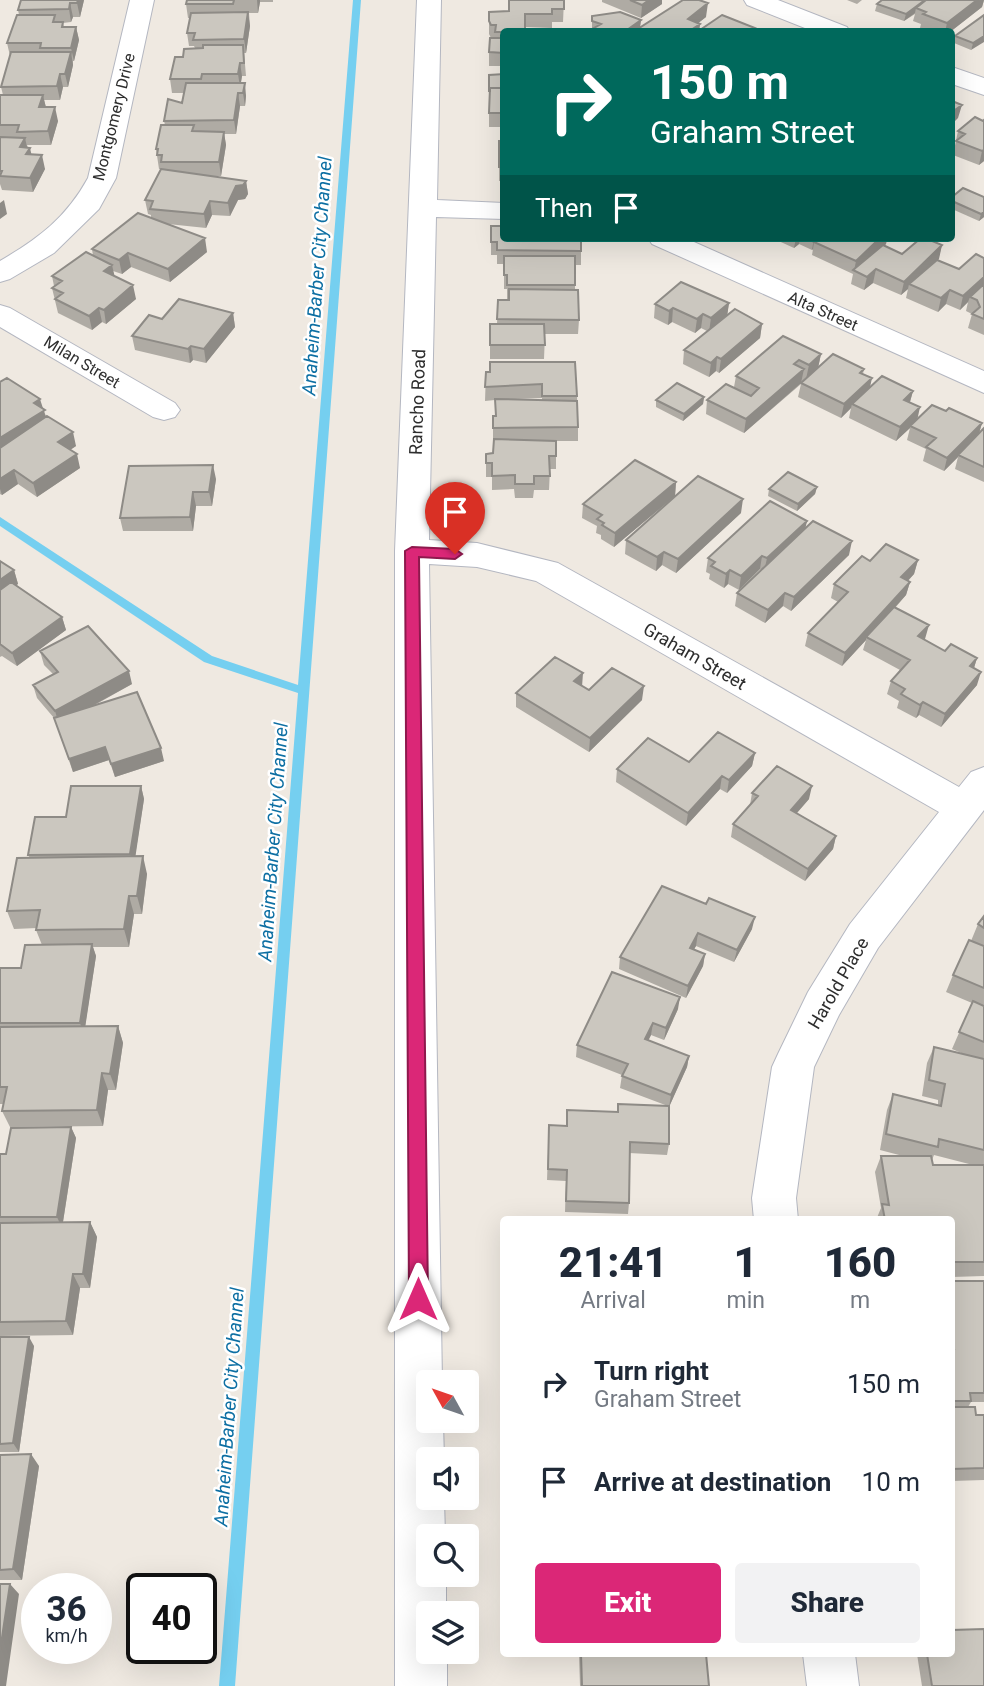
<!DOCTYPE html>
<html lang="en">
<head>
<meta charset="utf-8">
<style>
  body { margin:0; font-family:Roboto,sans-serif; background:#f2f2f3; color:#1f2937; height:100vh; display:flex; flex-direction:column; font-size:26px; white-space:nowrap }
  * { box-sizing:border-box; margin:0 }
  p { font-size:23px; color:#747a83 }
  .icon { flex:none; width:38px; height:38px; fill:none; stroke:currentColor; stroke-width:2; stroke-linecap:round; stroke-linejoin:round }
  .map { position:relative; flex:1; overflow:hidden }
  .details { position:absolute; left:500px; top:1216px; width:455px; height:441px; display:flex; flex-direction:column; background:#fff; border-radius:7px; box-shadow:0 7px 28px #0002 }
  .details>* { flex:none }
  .top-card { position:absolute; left:500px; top:28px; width:455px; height:214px; border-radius:7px; box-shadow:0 7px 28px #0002; background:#00695c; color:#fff; overflow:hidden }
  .needle { width:46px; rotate:310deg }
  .buttons { position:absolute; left:416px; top:1370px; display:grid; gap:14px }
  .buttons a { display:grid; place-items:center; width:63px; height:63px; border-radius:7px; background:#fff; box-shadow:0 7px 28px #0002; font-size:35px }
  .speed { position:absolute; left:21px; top:1573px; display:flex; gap:14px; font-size:35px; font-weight:700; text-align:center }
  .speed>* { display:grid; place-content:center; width:91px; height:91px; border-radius:50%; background:#fff; box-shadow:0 7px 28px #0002; line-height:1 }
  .speed small { font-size:18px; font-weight:400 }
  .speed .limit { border:4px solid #111; border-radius:10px; background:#fff; color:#111 }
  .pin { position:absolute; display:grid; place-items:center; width:60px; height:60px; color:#fff; margin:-72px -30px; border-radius:50% 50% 50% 0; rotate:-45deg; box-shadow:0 0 7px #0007 }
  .pin .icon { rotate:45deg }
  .me { position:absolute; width:77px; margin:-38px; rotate:0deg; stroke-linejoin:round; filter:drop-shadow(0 0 5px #0008) }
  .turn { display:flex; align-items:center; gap:24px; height:147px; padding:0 35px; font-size:32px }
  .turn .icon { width:91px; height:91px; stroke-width:2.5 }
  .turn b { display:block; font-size:49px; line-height:60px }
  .then { display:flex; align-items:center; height:66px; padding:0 35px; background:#0003; gap:14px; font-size:26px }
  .eta { display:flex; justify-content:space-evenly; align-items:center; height:119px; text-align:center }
  .eta b { font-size:42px; font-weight:800; line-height:49px }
  .action { display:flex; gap:14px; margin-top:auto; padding:14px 35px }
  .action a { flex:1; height:80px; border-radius:7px; background:#db2777; color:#fff; font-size:28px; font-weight:800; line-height:80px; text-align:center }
  .action a+a { background:#f2f2f3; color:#1f2937 }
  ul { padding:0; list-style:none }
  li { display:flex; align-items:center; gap:21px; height:98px; padding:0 35px }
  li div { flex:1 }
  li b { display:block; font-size:26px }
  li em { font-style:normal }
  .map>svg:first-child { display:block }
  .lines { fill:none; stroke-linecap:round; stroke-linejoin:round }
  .stream { fill:#75cff0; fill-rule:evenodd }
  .minor-casing { stroke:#b4b7c1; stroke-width:2 }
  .minor { fill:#fff; fill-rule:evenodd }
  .wall { fill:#afaba4; fill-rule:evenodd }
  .shaded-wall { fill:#8e8b86 }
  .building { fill:#cbc7bf; stroke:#8e8b86; stroke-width:2 }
  .route { fill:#db2777; stroke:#8e194d; stroke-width:2 }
  .labels { text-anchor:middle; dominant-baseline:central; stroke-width:5; stroke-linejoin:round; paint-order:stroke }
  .far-street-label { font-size:16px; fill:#2e2e2e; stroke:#fff }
  .street-label { font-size:18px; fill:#2e2e2e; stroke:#fff }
  .water-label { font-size:19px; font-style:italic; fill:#0d6fa3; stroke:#fff }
</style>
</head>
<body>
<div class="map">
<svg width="984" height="1686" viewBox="0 0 984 1686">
  <rect width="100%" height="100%" fill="#efe9e1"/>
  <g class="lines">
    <path class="stream" d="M353 0H361L235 1686H219L298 693 204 662 0 526V517L212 656 298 685Z"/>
    <defs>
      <path id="minor" d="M130 0H154L116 178 99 209 54 253 10 279 0 282V261C39 238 66 218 88 178Z
        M417 0H441L437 200 504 203V219L436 217 429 540 477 543 558 563 959 787 971 772 984 767V810L878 948 839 1015 814 1067 796 1198 798 1220H754L752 1198 772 1067 778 1054 808 992 850 924 939 812 536 581 477 567 429 564 442 1382H429V1421H443L444 1460H429V1498H444L445 1536H429V1575H446V1614H429V1652H447V1686H395V551Z
        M744 0H778L847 27 850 32H815L747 5Z
        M952 67 984 78V95L952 84Z
        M648 238H685L984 371V393L652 244Z
        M0 305 10 308 175 403 180 410 175 417 164 420 153 417 0 327Z
        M803 1654H855L859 1686H807Z"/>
    </defs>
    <use href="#minor" class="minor-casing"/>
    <use href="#minor" class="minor"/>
  </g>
  <path class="wall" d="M84 0 80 17H73L71 22 63 23 64 27H76L79 40 74 61H73V65L68 87H63L60 100H44L46 107 58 121 51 145H27L31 154 45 169 33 192 2 190 0 184V95H3L1 87 10 56 7 43 19 15 18 10Z
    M187 0H273V2H260L258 13H249L250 26 246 53H244L246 76H242L241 83 246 96 245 106H240L236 134H224L226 145 221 176H210L246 181 248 194 245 199 238 200 230 216 212 215 206 228 168 224 207 252 170 282 131 267 122 274 113 271 114 276 136 299 106 324 102 322 92 330 58 313 52 288 54 286 52 276 93 256 92 249 151 218V215L148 214 145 200 162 169H159L156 149 165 125 164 121 182 103 184 93H172L170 79 183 57 195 48 194 46H189L187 33 190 18H188L186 4Z
    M564 0 563 22H552V28L525 27 504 32V66H489V52L491 38 489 34V12L509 11Z
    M602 0H662V4L641 18 602 2Z
    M847 0H862L857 4Z
    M984 0 982 7 950 32H931L920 28 921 24 913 21 915 14 904 21 875 11 877 4Z
    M984 15 971 50 954 43 955 36Z
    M592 16 641 20 640 27 706 17 698 23 700 24 699 30 755 32H594V29L592 28Z
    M504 74V127H489V75Z
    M984 120V161L979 165 953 155 958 131Z
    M499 141H504V181H499Z
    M952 197H984V217L979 221 952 209Z
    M491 226 581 238V265H575V290L579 320 578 334H545L544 359H490V324H497L498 300H509V299H507V289H504V264H497V255H491Z
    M772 238H896L892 241 887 239 886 244 884 246 902 254 942 245 938 260 959 269 984 258V335L968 328 972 314 966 311 968 302 960 310 946 304 938 312 906 298 908 289 901 295 873 283 864 290 851 284 853 274 812 255 813 249 812 250 799 244 794 248Z
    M729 303 727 315 762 324 760 338 719 373 716 371 709 377 683 364 684 350 707 331 701 328 695 333 672 322 668 325 654 318 655 304Z
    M233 313 235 327 206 363 193 360 190 363 135 350 132 336 162 319Z
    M821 354 818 368 864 369 863 374 870 388 913 391 910 402 917 420 946 411 982 423 979 433 984 428V482L955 469 958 457 944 471 923 461 926 449 907 440 910 428 896 441 849 418 851 408 841 418 798 397 801 384 744 433 706 414 707 400 734 387 736 376Z
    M490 362 577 396 578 427V441H556V469H550L549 490H534L533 498H515L514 489 492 490V477H486V463L493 453V416H495V400L485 401 486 372H490ZM542 398V400L515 399Z
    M0 382 43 409 46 416 76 446 70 450 80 468 37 497 18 484 2 495 0 494Z
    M704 397 703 404 683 421 656 407V400Z
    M216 479 212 506H196L193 531H123L120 518Z
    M676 482 675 496 614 547 601 539V535L596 533 597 526 582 518 583 504Z
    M817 487 815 494 797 511 768 496 769 489Z
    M741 513 676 573 662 565 656 571 625 554 626 540Z
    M807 521 805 528 849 555 791 611 783 606 765 623 735 606 737 593 761 570 760 569 739 590 728 584 724 588 709 579 710 574 706 572 708 558Z
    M918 560 914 574 908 581 910 582 906 595 895 608 925 639 924 640 945 651 977 658 974 668 977 685 941 727 919 715 916 718 897 708 899 701 887 694 891 681 900 670 863 650 866 640 842 666 805 646 808 633 838 602 831 598 834 584 870 561Z
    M0 561 14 570 18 584 16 585 62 617 66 630 17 666 2 656 0 657Z
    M40 651 132 684 93 706 164 761 115 777 109 760 73 772 54 718 37 698 33 685 53 674 44 665Z
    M582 686 589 690 642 700 589 752 516 707V693Z
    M755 753 752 766 727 793 720 789 686 826 616 782 617 769 689 762Z
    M141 786 144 799 135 856 147 874 142 914H134L129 947H93L96 956 85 1026H118L123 1043 116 1090H108L103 1126 10 1127 2 1111 4 1104H0V968H21L42 945 36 930 37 928 14 929 7 911 30 858 28 855 66 817Z
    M752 793 809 799 797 813 836 836 833 849 805 881 731 837 733 824 750 805Z
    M662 886 752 929 734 962 696 946 694 949 705 954 703 966 686 998 619 969 620 957Z
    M984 916V1276L952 1277V1220H876L881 1208 875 1172 881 1156H903L880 1150 887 1110 893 1094 938 1105V1100L922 1096 927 1063 934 1047 966 1055 952 1049 972 1003 946 992 953 975 971 941 978 924ZM934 1155 973 1165H933L932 1160Z
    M678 1009 664 1040 651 1035 648 1041 689 1056 687 1067 669 1107V1144L667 1155 629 1153V1203L628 1214 565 1212 566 1181 547 1180 549 1125 566 1126 567 1110 617 1112 618 1104 668 1106 620 1088 622 1075 576 1057 577 1045Z
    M71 1127 76 1138 63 1222H90L97 1237 90 1288H80L73 1335 0 1336V1154H6Z
    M952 1281H984V1402H971L968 1407 976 1415H984V1480L952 1481Z
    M0 1337 34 1346 19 1452H0Z
    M0 1455 39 1466 22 1580H0Z
    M579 1654H706L709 1686H580Z
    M917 1654H952L984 1686H922Z"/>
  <path class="shaded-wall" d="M78 0H84L80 17 77 3Z
    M257 0H260V2L258 13Z
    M649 0H662V4L641 18 642 5Z
    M925 0 916 8 915 13 904 21 906 14Z
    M977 0H984L982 7 950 32H945L947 23Z
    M70 3 73 17 71 22 69 9Z
    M708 3 706 17 687 32 688 19Z
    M248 12 250 26 246 53 244 39Z
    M641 20 640 27 634 32H624Z
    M700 24 699 32H688Z
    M76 27 79 40 74 61 71 48Z
    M984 36V42L971 50 973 43Z
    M71 52 73 65 68 87 65 74Z
    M240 63 242 76 240 87 238 74Z
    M60 74 63 87 60 100 57 86Z
    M245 83 246 96 245 106 243 93Z
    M238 93 240 106 236 134 234 120Z
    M43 95 46 108 39 107Z
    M962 105 958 118 952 124V112Z
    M55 107 58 121 51 145 48 131Z
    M224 132 226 145 221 176 219 162Z
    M25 138 28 151 30 148 33 161 20 147Z
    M984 150V161L979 165 982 151Z
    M42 155 45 169 33 192 30 178Z
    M246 181 248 194 245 199 238 200 230 216 228 203 236 186Z
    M4 200 7 214 0 219V203Z
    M210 201 212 215 206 228 204 214Z
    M984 212V217L979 221 981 214Z
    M205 238 207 252 170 282 168 269Z
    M796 238H800L799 244 794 248Z
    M814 238H826L814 242 813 249 812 250Z
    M880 238H887L886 244 856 272 854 271 856 261Z
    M942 245 939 259 912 285 909 284 908 289 901 295 904 282Z
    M128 253 131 267 122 274 119 260Z
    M112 265 115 278 104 271Z
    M876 269 873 283 864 290 867 277Z
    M984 277V288L970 297 968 302 960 310 963 296Z
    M133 285 136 299 106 324 104 310Z
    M950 290 946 304 938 312 941 298Z
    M729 303 727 317 709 332 711 318Z
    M99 308 102 322 92 330 89 316Z
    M673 308 672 322 668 325 669 311Z
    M233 313 235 327 206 363 204 349Z
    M703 314 701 328 695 333 697 319Z
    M762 324 760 338 719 373 721 359Z
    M191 346 193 360 190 363 188 349Z
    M821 354 818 368 806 379 809 365Z
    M717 357 716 371 709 377 711 363Z
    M804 369 801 383 744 433 746 419Z
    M872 378 869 392 852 404 851 408 841 418 844 404Z
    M913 391 909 405 904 400Z
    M704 397 703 404 683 421 684 414Z
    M40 399 48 424 0 455V438L34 403Z
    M920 407 917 421 910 426V428L896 441 900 427Z
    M982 423 978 437 958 455V457L944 471 947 458Z
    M73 432 76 446 61 456 58 442Z
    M77 454 80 468 37 497 33 483Z
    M213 465 216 479 212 506 209 492Z
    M14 470 18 484 2 495 0 489V479Z
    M676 482 675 496 614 547 615 533Z
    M817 487 815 494 797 511 798 504Z
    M193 492 196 506 193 531 190 517Z
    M743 499 741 513 676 573 678 559Z
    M807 521 804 534 764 572 767 558Z
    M852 541 849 555 791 611 794 597Z
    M664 552 662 565 656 571 657 557Z
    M762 556 760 569 739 590 741 576Z
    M918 560 914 574 898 591 901 577Z
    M14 570 18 584 0 597V580Z
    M730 570 728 584 724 588 726 574Z
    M910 582 906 595 868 637H866V640L842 666 845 653Z
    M785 593 783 606 765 623 768 610Z
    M62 617 66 630 17 666 12 653Z
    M929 625 925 639 914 650 918 636Z
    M977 658 973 671 970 666Z
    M129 671 132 684 59 724 55 711Z
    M981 672 977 685 941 727 945 714Z
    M583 673 582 687 574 681Z
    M644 686 642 700 589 752 590 738Z
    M923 702 919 715 916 718 920 705Z
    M105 747 109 760 73 772 69 759Z
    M161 748 164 761 115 777 111 764Z
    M755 753 752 766 727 793 729 780Z
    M722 776 720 789 686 826 688 813Z
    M141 786 144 799 134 866 130 854Z
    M812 786 809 799 788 823 791 810Z
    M836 836 833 849 805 881 808 869Z
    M143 856 147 874 142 914 137 896Z
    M129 896 134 914 129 947 124 929Z
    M755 917 752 929 734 962 737 950Z
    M698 933 696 946 688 960 690 948Z
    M92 944 96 956 84 1035 80 1023Z
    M705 954 703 966 686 998 688 986Z
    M680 997 678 1009 664 1040 666 1028Z
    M653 1023 651 1035 643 1051 645 1039Z
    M118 1026 123 1043 116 1090 110 1074Z
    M689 1056 687 1067 669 1107 671 1095Z
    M102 1073 108 1090 103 1126 97 1110Z
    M71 1127 76 1138 62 1228 57 1217Z
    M90 1222 97 1237 90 1288 83 1274Z
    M73 1274 80 1288 73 1335 66 1321Z
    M29 1337 34 1346 19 1452 13 1443Z
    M31 1454 39 1466 22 1580 13 1569Z
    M10 1584 19 1594 6 1686H0V1651Z"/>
  <path class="building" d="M21 0H78L77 3H70L69 9 18 10Z
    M187 0H234L233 4H186Z
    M509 0H564V9H552V14H525V32H495L496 25H491L489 21V12L509 11Z
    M630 0H649L642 5Z
    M683 0H699L708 3 688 19 700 24 688 32H633Z
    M882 0H925L906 14 877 4Z
    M926 0H977L947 23 923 14 926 12 916 8Z
    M248 12 244 39 193 40 195 33H187L191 13Z
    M620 12 641 20 624 32H602L594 28 601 24 592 21V16Z
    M17 15H55L53 22H63L62 27H76L71 48H40L41 43H7Z
    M722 15 755 28 750 32H697Z
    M984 15V36L973 43 955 36Z
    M490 38H504V53L489 52Z
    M203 45H243L244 63H240L238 74H202L201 79H170L175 57H183L184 49 203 48Z
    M11 52H71L65 74H60L57 86 1 87Z
    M504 74V88H490V91H489V75Z
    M186 83H245L243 93H238L234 120 164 121 168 99 182 103Z
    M490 88H504V113H489Z
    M0 95H43L39 107H55L48 131 17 132 19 125H0Z
    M952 101 962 105 952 112Z
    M975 117 983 121 984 120V150L982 151 956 141 965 134 958 131Z
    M161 125H194L192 131 224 132 219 162H161L162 155H157L158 149H156Z
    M0 137 25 138 20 147 30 148 26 154 42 155 30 178 0 176 2 171H0Z
    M499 141H504V167H499Z
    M161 169 246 181 243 185 236 186 228 203 210 201 204 214 150 209 153 201 145 200Z
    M963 188 984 197V212L981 214 952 201V197Z
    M138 213 205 238 168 269 128 253 119 260 92 249Z
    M491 226H504V238H581V251L497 250V242H491Z
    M819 238H880L856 261 814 242Z
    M921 238H925L942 245 904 282 876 269 867 277 853 270 883 245 902 254Z
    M86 252 112 265 104 271 133 285 104 310 99 308 89 316 55 299 63 293 52 288 62 281 52 276Z
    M976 254 984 258V277L963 296 950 290 941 298 909 284 937 260 959 269Z
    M504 256H575V285H507V275H504Z
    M681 282 729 303 711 318 703 314 697 319 673 308 669 311 655 304Z
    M984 284V319L972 314 980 307 977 300 970 297Z
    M509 289 578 290 579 320 497 319 498 300H509Z
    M179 299 233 313 204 349 191 346 188 349 132 336 149 315 162 319Z
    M735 309 762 324 721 359 717 357 711 363 684 350Z
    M490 324H544L545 345H490Z
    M783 336 821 354 809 365 799 360 794 364 804 369 746 419 707 400 726 384 751 396 759 388 736 376Z
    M833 354 864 369 860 373 872 378 844 404 801 383Z
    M490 362H575L577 396H542V384L485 387 486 372H490Z
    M882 376 913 391 904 400 920 407 900 427 852 404Z
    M7 378 40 399 34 403 45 410 0 438V382Z
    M677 383 704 397 684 414 656 400Z
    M495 399 577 401 578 427 493 428V416H496Z
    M932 405 946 411 949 408 982 423 947 458 926 447 936 438 910 426Z
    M47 416 73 432 58 442 77 454 33 483 14 470 0 479V448Z
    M984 428V467L958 455Z
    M494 439 556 441V456H549L550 476H534V484H515V475L492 476V463H486V454L493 453Z
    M635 460 676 482 615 533 602 525 604 523 597 519 602 515 583 504Z
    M213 465 209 492H193L190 517 120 518 129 466Z
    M788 472 817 487 798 504 769 489Z
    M698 476 743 499 678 559 664 552 657 557 626 540Z
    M770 501 807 521 767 558 762 556 741 576 730 570 726 574 711 566 715 562 708 558Z
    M813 521 852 541 794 597 785 593 768 610 737 593Z
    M886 544 918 560 901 577 910 582 845 653 808 633 848 592 834 584 862 556 870 561Z
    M0 561 14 570 0 580Z
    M11 582 62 617 12 653 0 644V590Z
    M894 607 929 625 918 636 945 651 951 644 977 658 970 666 981 672 945 714 923 702 920 705 901 694 905 689 891 681 910 660 866 637Z
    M88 626 129 671 55 711 33 685 58 672 40 651Z
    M555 657 583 673 574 681 589 690 612 668 644 686 590 738 516 693Z
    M137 692 161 748 111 764 105 747 69 759 54 718Z
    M718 732 755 753 729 780 722 776 688 813 617 769 648 738 689 762Z
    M777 766 812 786 791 810 836 836 808 869 733 824 758 796 752 793Z
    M71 786H141L130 854 28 855 35 817H66Z
    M143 856 137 896H129L124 929 36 930 40 910 7 911 17 858Z
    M662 886 706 904 709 898 755 917 737 950 698 933 690 948 705 954 688 986 620 957Z
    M984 916V928L978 924Z
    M969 940 984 946V988L953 975Z
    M92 944 80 1023H0V968H21L25 945Z
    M612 972 680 997 666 1028 653 1023 645 1039 689 1056 671 1095 622 1076 628 1064 577 1045Z
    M973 1001 984 1006V1042L959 1032Z
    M118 1026 110 1074 102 1073 97 1110 2 1111 7 1087H0V1027Z
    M934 1047 984 1059V1150L939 1139 938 1147 886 1134 893 1094 941 1106 945 1084 929 1080Z
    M618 1104 669 1106V1144L630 1142 629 1203 566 1201 567 1170 548 1169 549 1125 567 1126V1110L618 1112Z
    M71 1127 57 1217H0V1154H6L11 1128Z
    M881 1156H931L933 1165H984V1262H952V1220H885L882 1204 889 1205Z
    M90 1222 83 1274H73L66 1321 0 1322V1223Z
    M952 1281H984V1393H970L971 1401H952V1349H954L952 1339Z
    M0 1337H29L13 1443 0 1444Z
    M952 1407H975L976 1415H984V1468L952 1469Z
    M31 1454 13 1569 0 1570V1455Z
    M0 1584H10L0 1651Z
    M984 1629V1686H932L927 1654H952V1630Z
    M581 1654H706L709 1686H582Z"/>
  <path class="route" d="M412 547 455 549 462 554 455 559 419 557 428 1299 425 1305 418 1308 411 1305 409 1299 405 551Z"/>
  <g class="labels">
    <g class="far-street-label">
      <text transform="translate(114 117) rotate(-76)">Montgomery Drive</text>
      <text transform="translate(823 311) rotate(24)">Alta Street</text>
      <text transform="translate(82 362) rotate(31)">Milan Street</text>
    </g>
    <g class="street-label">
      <text transform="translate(417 402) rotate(-88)">Rancho Road</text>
      <text transform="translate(695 656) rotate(30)">Graham Street</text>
      <text transform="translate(838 983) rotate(-60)">Harold Place</text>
    </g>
    <g class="water-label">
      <text transform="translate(317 276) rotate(-86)">Anaheim-Barber City Channel</text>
      <text transform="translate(273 842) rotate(-86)">Anaheim-Barber City Channel</text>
      <text transform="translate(229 1407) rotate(-86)">Anaheim-Barber City Channel</text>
    </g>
  </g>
</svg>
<div class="buttons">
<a><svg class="needle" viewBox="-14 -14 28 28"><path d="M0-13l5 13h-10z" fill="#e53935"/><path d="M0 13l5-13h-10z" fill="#747a83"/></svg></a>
<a><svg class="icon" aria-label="sound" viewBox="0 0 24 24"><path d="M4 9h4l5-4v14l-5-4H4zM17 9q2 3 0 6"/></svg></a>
<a><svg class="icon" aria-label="search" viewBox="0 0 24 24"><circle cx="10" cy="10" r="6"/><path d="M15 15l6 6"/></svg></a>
<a><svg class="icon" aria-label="layers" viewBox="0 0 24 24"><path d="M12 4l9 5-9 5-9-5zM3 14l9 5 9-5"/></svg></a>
</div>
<div class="speed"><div>36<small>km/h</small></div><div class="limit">40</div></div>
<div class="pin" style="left:455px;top:554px;background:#d93025"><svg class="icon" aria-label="arrive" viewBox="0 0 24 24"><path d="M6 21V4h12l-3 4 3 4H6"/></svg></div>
<svg class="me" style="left:418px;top:1299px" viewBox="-20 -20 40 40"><path d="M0-17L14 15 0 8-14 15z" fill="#db2777" stroke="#fff" stroke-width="4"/></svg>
<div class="top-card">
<div class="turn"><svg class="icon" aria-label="right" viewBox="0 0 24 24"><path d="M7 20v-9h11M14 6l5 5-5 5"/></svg><div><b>150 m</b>Graham Street</div></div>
<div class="then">Then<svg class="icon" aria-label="arrive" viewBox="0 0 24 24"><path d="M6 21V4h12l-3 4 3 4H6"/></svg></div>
</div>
<section class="details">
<div class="eta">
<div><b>21:41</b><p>Arrival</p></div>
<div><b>1</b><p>min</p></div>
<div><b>160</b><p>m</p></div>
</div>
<ul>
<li><svg class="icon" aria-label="right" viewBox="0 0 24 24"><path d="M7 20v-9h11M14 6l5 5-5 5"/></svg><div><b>Turn right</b><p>Graham Street</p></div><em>150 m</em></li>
<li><svg class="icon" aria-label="arrive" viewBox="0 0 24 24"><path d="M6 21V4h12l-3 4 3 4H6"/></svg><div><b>Arrive at destination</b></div><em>10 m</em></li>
</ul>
<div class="action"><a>Exit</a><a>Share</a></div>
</section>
</div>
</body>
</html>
